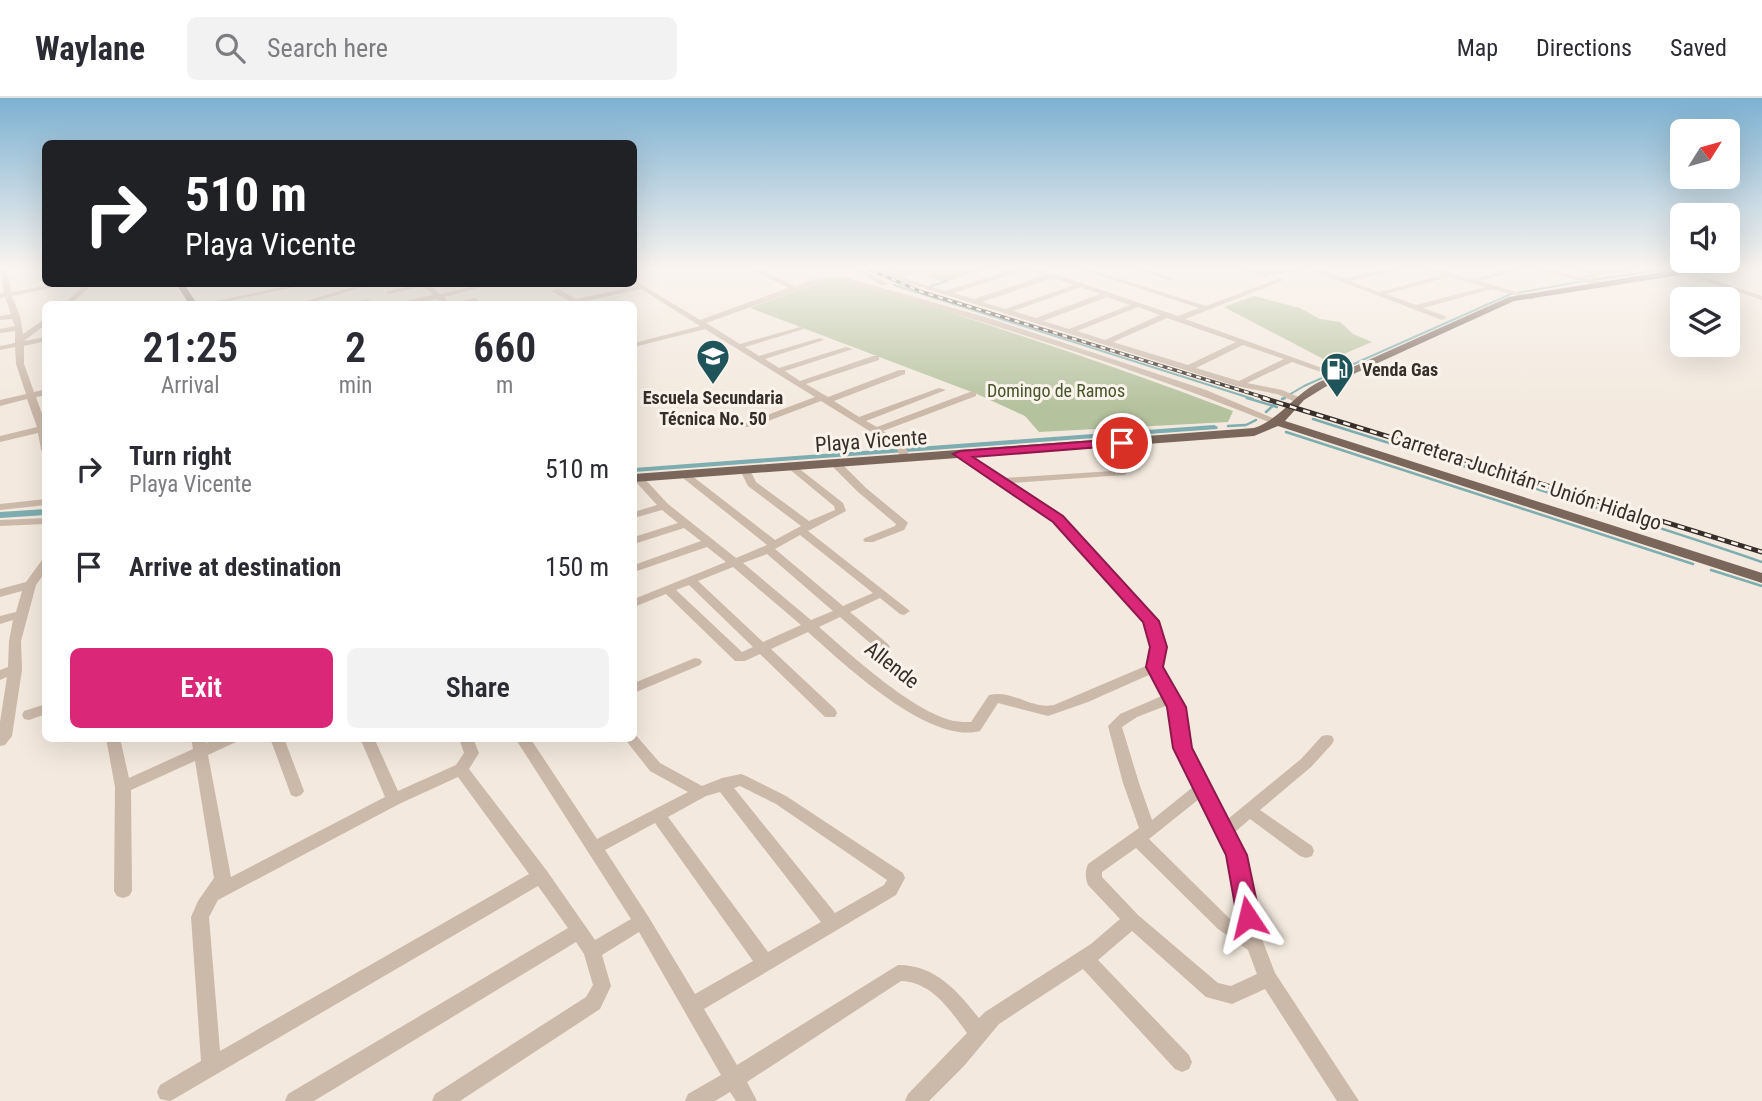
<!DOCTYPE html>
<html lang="en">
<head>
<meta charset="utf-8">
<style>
  body { margin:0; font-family:"Roboto Condensed",sans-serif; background:#f2f2f3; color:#2b2b33; height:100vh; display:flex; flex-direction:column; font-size:26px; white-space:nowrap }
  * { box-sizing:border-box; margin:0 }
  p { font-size:23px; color:#7c7c81 }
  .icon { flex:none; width:38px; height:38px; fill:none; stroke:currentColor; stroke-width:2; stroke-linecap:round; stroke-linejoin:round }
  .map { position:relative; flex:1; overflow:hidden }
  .panel { position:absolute; left:42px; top:203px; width:595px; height:441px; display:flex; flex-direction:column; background:#fff; border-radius:10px; box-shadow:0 7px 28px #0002 }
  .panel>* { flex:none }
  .hud { position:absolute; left:42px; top:42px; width:595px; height:147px; border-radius:10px; box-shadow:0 7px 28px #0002; background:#202124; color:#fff; overflow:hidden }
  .needle { width:46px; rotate:53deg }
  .tools { position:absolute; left:1670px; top:21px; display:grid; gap:14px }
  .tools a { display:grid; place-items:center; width:70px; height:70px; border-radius:10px; background:#fff; box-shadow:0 7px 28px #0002; font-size:35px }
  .pin { position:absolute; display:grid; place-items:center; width:60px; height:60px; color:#fff; margin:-30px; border:4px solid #fff; border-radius:50%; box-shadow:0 2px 7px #0007 }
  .me { position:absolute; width:77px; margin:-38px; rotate:350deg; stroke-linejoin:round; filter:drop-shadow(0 0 5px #0008) }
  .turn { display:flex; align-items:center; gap:24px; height:147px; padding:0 28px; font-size:32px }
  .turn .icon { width:91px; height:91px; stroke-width:2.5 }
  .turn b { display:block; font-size:49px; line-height:60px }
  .eta { display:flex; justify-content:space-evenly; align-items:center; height:119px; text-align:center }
  .eta b { font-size:42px; font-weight:600; line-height:49px }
  .button { display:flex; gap:14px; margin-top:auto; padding:14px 28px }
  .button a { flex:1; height:80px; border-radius:10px; background:#db2777; color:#fff; font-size:28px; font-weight:600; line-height:80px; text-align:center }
  .button a+a { background:#f2f2f3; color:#2b2b33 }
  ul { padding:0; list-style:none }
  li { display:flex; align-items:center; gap:21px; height:98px; padding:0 28px }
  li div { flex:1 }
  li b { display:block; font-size:26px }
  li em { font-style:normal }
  header { display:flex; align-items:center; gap:42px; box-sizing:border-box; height:98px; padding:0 35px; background:#fff; border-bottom:2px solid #e1e1e2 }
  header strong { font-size:33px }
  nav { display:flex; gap:38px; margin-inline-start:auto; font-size:24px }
  .search { width:490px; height:63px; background:#f2f2f3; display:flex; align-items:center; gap:18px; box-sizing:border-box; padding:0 24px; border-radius:10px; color:#7c7c81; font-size:26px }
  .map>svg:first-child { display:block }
  .green { fill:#b5c29e }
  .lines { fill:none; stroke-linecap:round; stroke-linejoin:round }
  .stream-far1 { stroke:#7dadb0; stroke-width:2 }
  .stream { stroke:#7dadb0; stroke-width:2.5 }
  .canal { fill:#7dadb0; fill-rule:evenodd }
  .minor { fill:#cbb9aa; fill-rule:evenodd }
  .major { fill:#7a665b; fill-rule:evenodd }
  .rail-far1-casing { stroke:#382e29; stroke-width:3.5 }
  .rail-casing { stroke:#382e29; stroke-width:5 }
  .rail-far1 { stroke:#faf3eb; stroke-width:2; stroke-dasharray:5; stroke-linecap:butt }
  .rail { stroke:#faf3eb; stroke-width:2.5; stroke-dasharray:7; stroke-linecap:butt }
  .route { fill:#db2777; stroke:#8e194d; stroke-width:2 }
  .labels { text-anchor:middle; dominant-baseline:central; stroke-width:6; stroke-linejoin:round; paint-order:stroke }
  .far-poi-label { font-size:18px; font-weight:bold; fill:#382e29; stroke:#faf3eb; text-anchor:start }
  .far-park-label { font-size:18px; fill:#47562d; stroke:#faf3eb }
  .street-label { font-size:21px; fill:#382e29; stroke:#faf3eb }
</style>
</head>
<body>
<header>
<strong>Waylane</strong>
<div class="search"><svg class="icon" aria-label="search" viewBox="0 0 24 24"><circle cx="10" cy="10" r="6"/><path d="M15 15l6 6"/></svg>Search here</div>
<nav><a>Map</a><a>Directions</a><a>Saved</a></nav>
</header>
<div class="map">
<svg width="1762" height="1003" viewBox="0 0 1762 1003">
  <rect width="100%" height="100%" fill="#f3e9de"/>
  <path class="green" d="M880 169H994L944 184 919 174 904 178Z
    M829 181C875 183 921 205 964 219 1054 248 1144 279 1233 313L1228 324 1039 334 1025 318 977 296 750 210Z
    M1254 198 1300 210 1320 221 1340 224 1353 236 1372 244 1327 263 1224 209Z"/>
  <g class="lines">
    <path class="stream-far1" d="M1592 182 1681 169
      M894 187 1253 301
      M931 188 948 183
      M1282 301 1304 288 1511 196 1584 183"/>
    <path class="stream" d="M1247 300 1277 309
      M1282 301 1285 300
      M1266 314 1275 306
      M1313 321C1463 369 1614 413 1762 464
      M1228 328 1246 327 1256 322
      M1286 334 1693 466
      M1711 472 1762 488"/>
    <path class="canal" d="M1214 327 1218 329 1217 331 634 374V370Z
      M46 411V417L0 420V414Z"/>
    <path class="minor" d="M1 169H7L11 194 56 186H69L12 198 20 218 23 236 46 220V226L24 243 46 239V243L24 248V266L34 294 46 291V297L36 299 46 327V355L41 352 38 335 0 344V338L37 329 27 301 0 308V302L26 296 16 266 15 249 0 252V248L15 245V233L0 235V231L15 228 12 221 0 222V218L11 216 5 199 0 200V196L4 195Z
      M747 169H754L795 188 822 179H844L992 221 1206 292 1282 324 1277 327 1274 326C1134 269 988 225 844 183H823L706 225 740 246 800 229 804 231 745 249 759 258 820 240 824 242 765 261 779 270 846 249 853 251 785 273 800 283 873 258H879V262L806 286 828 299 899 272H905V276L834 303 859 319 939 290 946 292 866 323 877 329 970 294H976V298L883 333 905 347 910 360 905 363 900 360 897 350 821 303 752 329H746V325L815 299 705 231 634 249V245L700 228 641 191 573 206H562L569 203 551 193 558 191 576 201 636 188 632 186H634V182L700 222 788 190Z
      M852 169H859L889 186 882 188Z
      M871 169H879L912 183 945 193 1020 169H1034L1178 218 1199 210 1074 169H1082L1206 208 1280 180 1282 181V183L1185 221 1325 271 1321 274 1292 264 1247 285 1282 292 1301 300V304L1298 305 1277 296 1236 288 908 185ZM1027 171 1046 177 974 201 953 195ZM1052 180 1074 187 1005 211 982 204ZM1081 189 1100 196 1036 220 1013 213ZM1107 199 1130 207 1069 231 1043 223ZM1138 209 1160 217 1105 242 1077 233ZM1167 220 1236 244 1188 267 1113 244ZM1243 247 1284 261 1239 283 1196 270Z
      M1130 169H1138L1174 181 1168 182Z
      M1232 169H1241L1260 174 1313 169 1343 180 1398 169H1408L1405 171 1350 183 1379 194 1443 177 1421 170 1420 169C1438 169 1457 181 1473 180 1492 179 1508 169 1527 169L1526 170 1480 183 1536 200 1532 202 1492 191 1423 210 1445 218 1446 220 1442 222 1308 171 1269 177 1266 180ZM1449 179 1485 189 1416 207 1386 196Z
      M1531 169H1540L1579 179 1590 176 1570 170 1569 169C1580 169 1592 174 1602 174 1618 173 1632 168 1647 169L1586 180 1609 186V190H1606Z
      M1687 173 1762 198V202L1685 176 1684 175Z
      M85 186H93L71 206H64Z
      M297 186H309L215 206H202Z
      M363 186H373L306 206H296Z
      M418 186H429L440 196 483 186H494L444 199 450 206H443L437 201 411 206H401V204L433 197 424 188 389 196 385 194Z
      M601 186H611L607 188Z
      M474 200 478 202 477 204 463 206H451Z
      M363 202H369L374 206H365L362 204Z
      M523 204H527L531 206H523Z
      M960 353 1003 380 1128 372 1129 374 1124 377 1011 385 1062 419 1155 520 1165 549 1161 569 1179 599 1185 614 1189 650 1208 689 1228 721 1301 661 1322 638 1327 637 1332 638 1334 642 1332 646 1311 669 1260 712 1312 748 1314 753 1312 758 1306 760 1300 758 1250 721 1235 734 1244 757 1260 836 1275 875 1359 1003H1337L1265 891 1232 906 1206 899 1132 833 1098 862 1189 957 1192 964 1189 971 1182 974 1175 971 1083 871 999 926 964 968 929 1003H905L908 996 967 935C950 912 932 884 901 883L747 984 757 1003H736L730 994 715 1003H685L688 996 721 977 639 834 602 857 611 888 600 911 460 1003H432L435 996 586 899 593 887 584 856 576 844 314 1003H285L288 996 568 830 538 788 174 1001 170 1003 160 1001 157 994 160 987 201 963 191 819 198 803 214 780 195 663 131 692 132 793 129 798 123 800 117 798 114 793 115 689 106 640H120L129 680 193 651 191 640H205L206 645 216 640H238L236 644 208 657 231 779 385 699 360 640H374L398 693 456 667 464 655 459 640H473L479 655 469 671 547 773 595 842 631 821 515 640H530L597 741 688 694 650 673 624 640H634V635L660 665 702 688 722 680 741 676 746 678 786 698 903 775 905 780 896 797 704 911 737 967 898 867C936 867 957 893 979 920L985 914 1091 846 1120 821 1088 787C1085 780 1085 773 1088 766L1139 730 1123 685 1108 628 1120 616 1164 597 1151 576 1088 604 1048 618 998 605 980 633C929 647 844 566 808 534L771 551 835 611 837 615 835 619H825L760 556 745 563H735L666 496 634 509V501L726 464 707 449 634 474V467L701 443 684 430 634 446V439L678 425 662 412 634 420V414L657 407 634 382V378H642L668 406 736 460 767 447 678 376 679 374H687L775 442 801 428 748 388 740 372 741 370H749L756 384 809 423 835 412 834 408 788 370V366L792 365 843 405 846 413 808 433 910 513 904 517 900 516 880 500 850 514 888 546 890 549 888 552H878L840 519 819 529C851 557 913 614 954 623 960 624 966 624 971 624L989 597C1012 591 1032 612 1054 607L1148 567 1151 549 1145 524 1054 423 957 358V354ZM800 437 873 495 843 508 775 451ZM767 456 833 513 811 522 743 465ZM733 469 801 527 763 544 698 483ZM689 487 753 549 742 554 676 492ZM1168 607 1171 614 1175 650 1193 689 1152 722 1139 685 1122 629 1137 619ZM458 679 529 776 220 953 209 819 218 802 399 706ZM740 688 776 706 887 782 884 787 835 815 734 690ZM720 694 821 824 768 854 668 719 706 698ZM1199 701 1219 734 1228 757 1241 827 1230 821 1149 741ZM655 725 753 863 695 896 648 818 605 752ZM1136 750 1218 831 1248 852 1257 876 1231 888 1218 885 1138 817 1102 779V774Z
      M835 362 839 363 866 390 906 423 908 425 904 432 873 444H865L863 442 865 440 895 428 896 426 858 394 831 367 830 365Z
      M46 401V407L0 412V406Z
      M46 420V426L0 428V422Z
      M46 461V473L36 487 21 543 22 572 12 638 5 647 0 648V624L7 579 0 582V572L8 569 9 543 13 522 0 526V518L16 514 22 493 0 499V491L26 484 42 462Z
      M695 560 700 561 702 564 700 567 634 595V585Z
      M46 606V616L29 622 24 621 22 617 24 613Z
      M270 640H284L304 693 301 697 296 699 291 697Z"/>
    <path class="major" d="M1693 169H1731L1514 203 1325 289 1304 302 1285 323 1762 475V485L1278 328 1254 338 634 384V376L1254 330C1279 322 1293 298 1317 285L1509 199Z
      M176 186H184L197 206H189Z"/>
    <defs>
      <path id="rail-far1" d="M864 169 922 194 1269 301"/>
      <path id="rail" d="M1263 300 1762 454"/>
    </defs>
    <use href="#rail-far1" class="rail-far1-casing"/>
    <use href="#rail" class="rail-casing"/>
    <use href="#rail-far1" class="rail-far1"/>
    <use href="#rail" class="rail"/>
  </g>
  <linearGradient id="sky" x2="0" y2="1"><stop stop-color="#7db1d2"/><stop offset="0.55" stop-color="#faf5f0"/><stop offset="1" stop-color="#faf5f0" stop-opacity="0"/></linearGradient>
  <rect width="1762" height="309" fill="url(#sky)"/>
  <path class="route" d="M1122 341 1128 345 1126 347 973 359 1063 418 1159 523 1167 549 1163 569 1186 609 1192 650 1247 757 1260 819 1256 826 1248 829 1240 826 1237 819 1226 757 1173 650 1167 609 1146 569 1150 549 1143 524 1053 424 953 356 960 353Z"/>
  <defs>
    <symbol id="school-pin" viewBox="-11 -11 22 30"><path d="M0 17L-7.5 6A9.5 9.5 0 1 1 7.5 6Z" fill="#1f555a" stroke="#faf3eb"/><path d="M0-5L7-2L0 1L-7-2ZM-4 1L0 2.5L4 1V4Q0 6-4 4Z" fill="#fff"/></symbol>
    <symbol id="fuel-pin" viewBox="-11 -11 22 30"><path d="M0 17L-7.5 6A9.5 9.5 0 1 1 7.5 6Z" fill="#1f555a" stroke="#faf3eb"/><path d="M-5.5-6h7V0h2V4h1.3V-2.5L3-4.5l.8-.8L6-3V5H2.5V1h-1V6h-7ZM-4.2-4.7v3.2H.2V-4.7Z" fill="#fff"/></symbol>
  </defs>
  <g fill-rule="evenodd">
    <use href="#school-pin" x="694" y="239" width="38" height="52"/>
    <use href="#fuel-pin" x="1318" y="252" width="38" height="52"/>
  </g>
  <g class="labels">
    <g class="far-poi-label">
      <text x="1362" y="271">Venda Gas</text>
      <text x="713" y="299" text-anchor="middle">Escuela Secundaria<tspan x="713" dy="21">Técnica No. 50</tspan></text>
    </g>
    <g class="far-park-label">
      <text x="1056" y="292">Domingo de Ramos</text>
    </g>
    <g class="street-label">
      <text transform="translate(871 343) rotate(-4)">Playa Vicente</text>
      <text transform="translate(1526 382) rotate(18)">Carretera Juchitán - Unión Hidalgo</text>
      <text transform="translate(892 567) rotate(38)">Allende</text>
    </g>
  </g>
</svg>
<div class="tools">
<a><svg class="needle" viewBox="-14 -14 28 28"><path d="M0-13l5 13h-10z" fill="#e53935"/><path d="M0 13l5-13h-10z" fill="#7c7c81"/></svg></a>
<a><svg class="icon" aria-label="sound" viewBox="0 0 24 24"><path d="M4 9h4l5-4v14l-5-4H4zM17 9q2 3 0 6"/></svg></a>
<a><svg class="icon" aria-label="layers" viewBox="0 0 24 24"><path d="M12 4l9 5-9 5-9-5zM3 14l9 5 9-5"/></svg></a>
</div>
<div class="pin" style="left:1122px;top:345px;background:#d93025"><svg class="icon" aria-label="arrive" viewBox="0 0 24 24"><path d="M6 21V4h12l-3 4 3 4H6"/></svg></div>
<svg class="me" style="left:1248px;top:819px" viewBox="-20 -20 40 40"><path d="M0-17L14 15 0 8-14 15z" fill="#db2777" stroke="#fff" stroke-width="4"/></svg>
<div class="hud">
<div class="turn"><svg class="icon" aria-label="right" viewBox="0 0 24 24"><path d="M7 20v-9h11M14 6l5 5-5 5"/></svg><div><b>510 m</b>Playa Vicente</div></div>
</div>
<section class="panel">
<div class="eta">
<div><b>21:25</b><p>Arrival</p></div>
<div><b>2</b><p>min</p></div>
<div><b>660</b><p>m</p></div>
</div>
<ul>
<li><svg class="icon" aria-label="right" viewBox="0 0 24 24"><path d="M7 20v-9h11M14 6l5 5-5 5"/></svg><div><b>Turn right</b><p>Playa Vicente</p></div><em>510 m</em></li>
<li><svg class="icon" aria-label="arrive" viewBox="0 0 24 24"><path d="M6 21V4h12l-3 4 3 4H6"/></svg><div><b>Arrive at destination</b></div><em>150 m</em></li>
</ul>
<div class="button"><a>Exit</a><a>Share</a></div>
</section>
</div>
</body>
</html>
